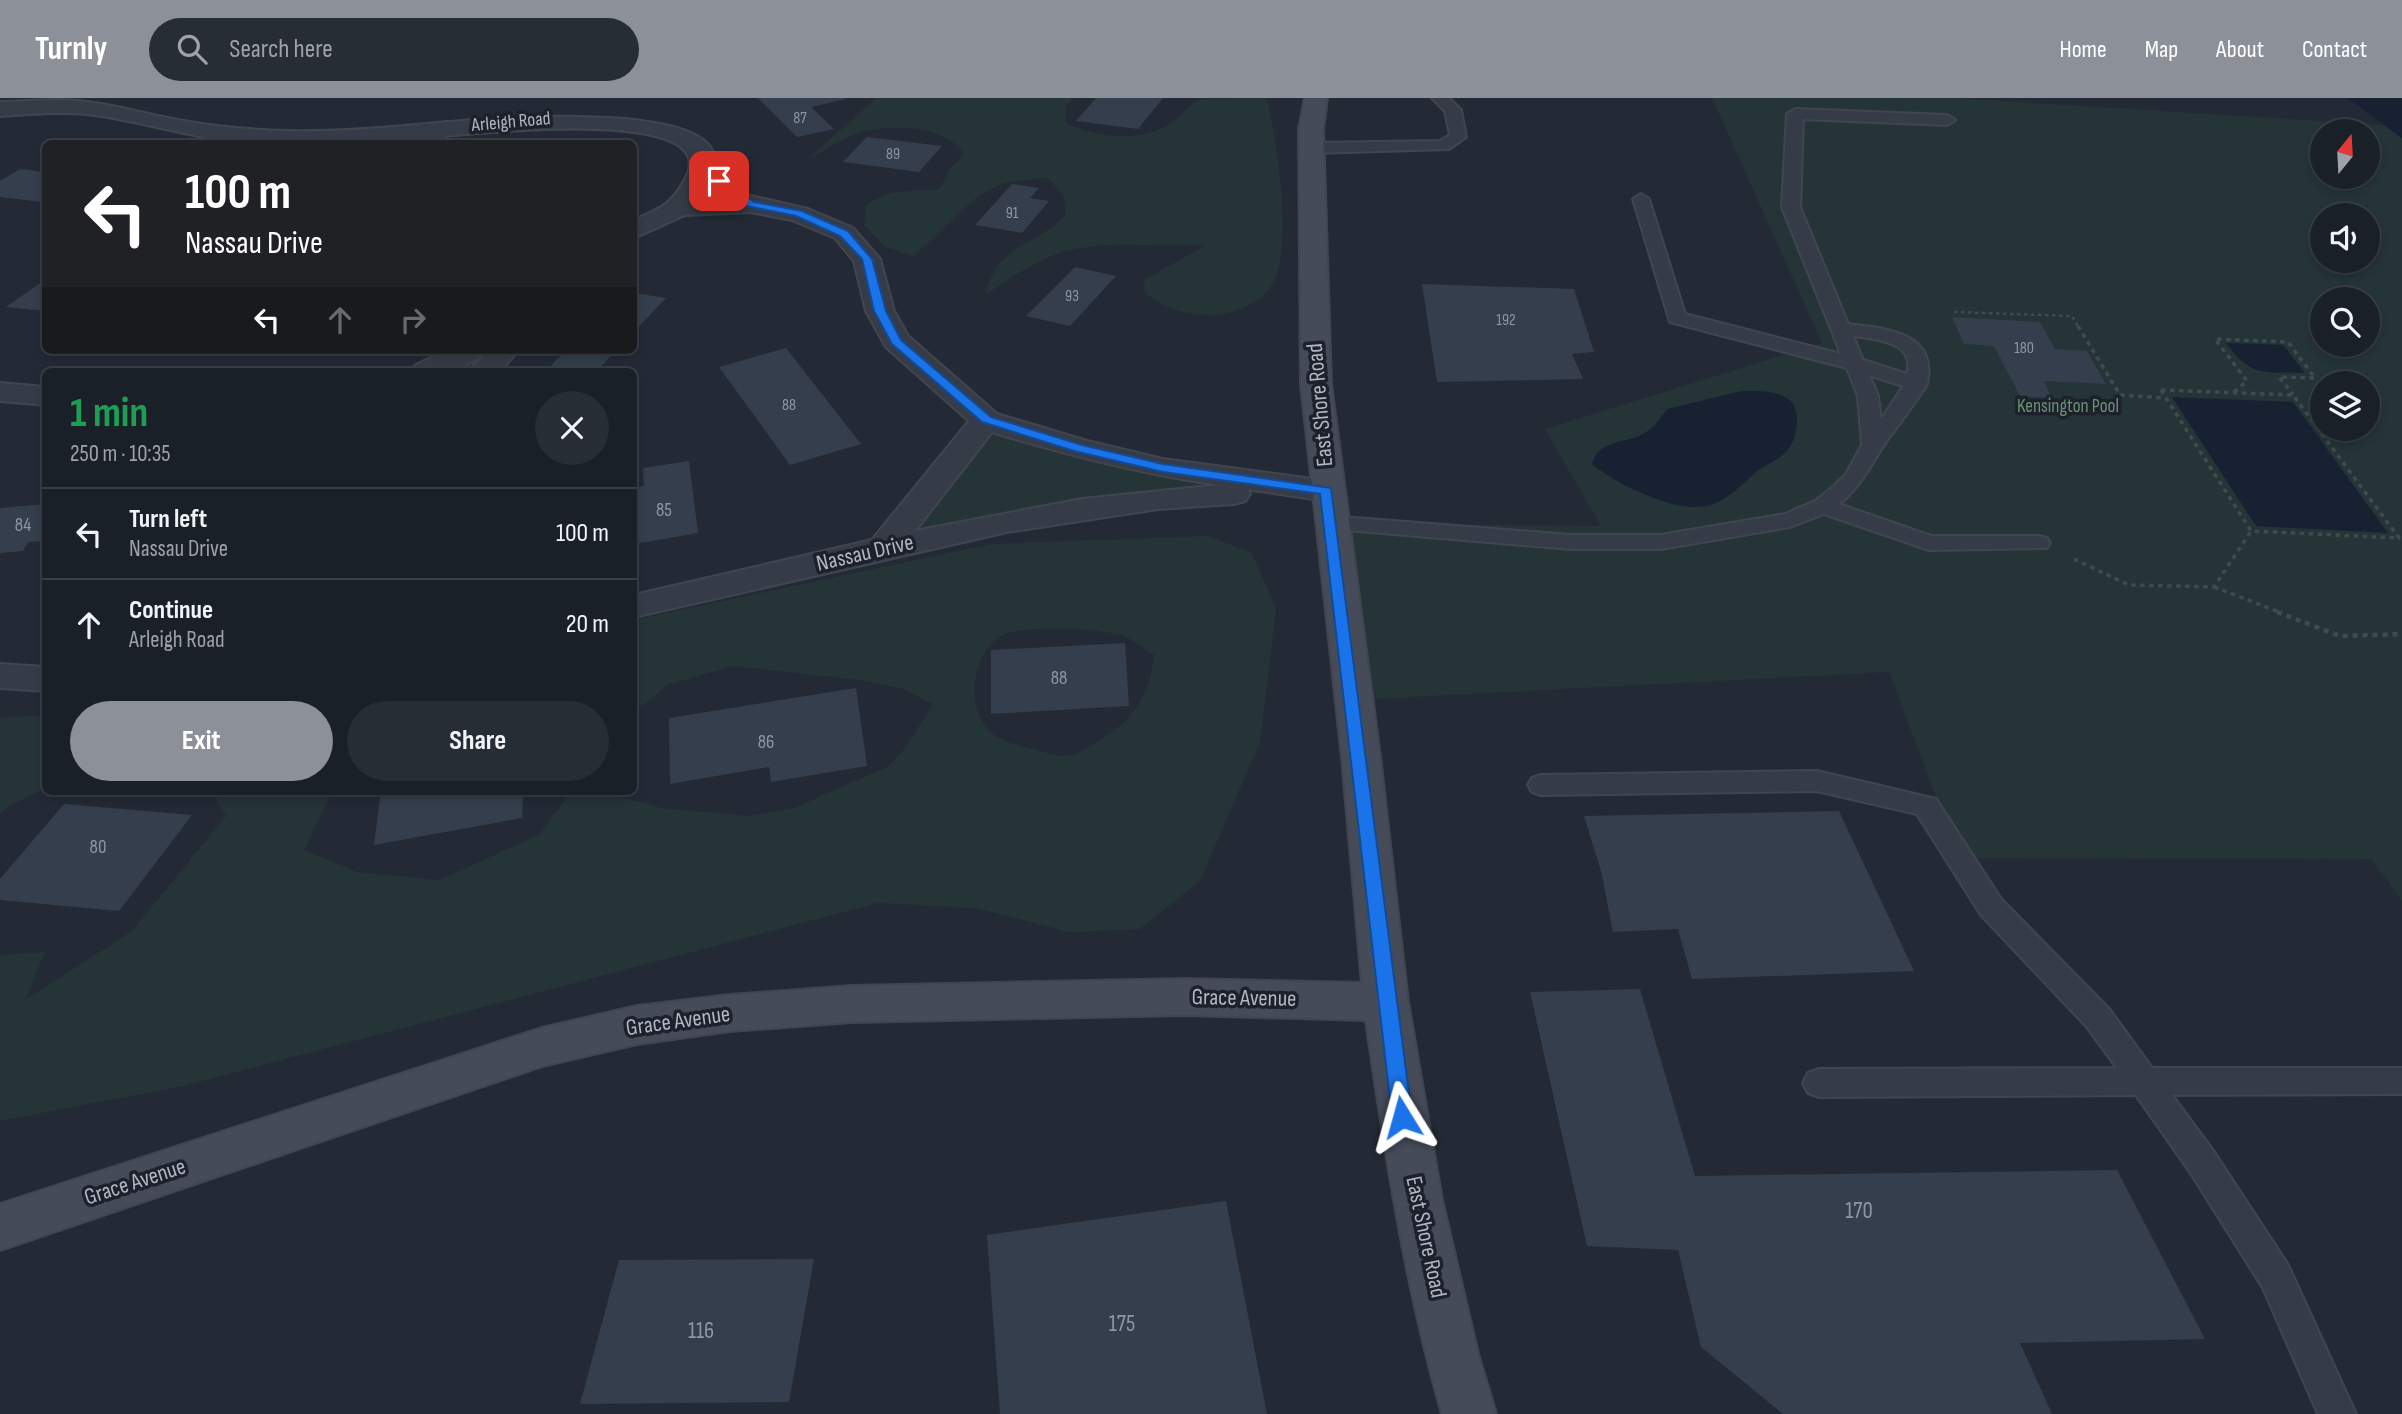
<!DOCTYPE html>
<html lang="en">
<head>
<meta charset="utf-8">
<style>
  body { margin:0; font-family:"Sofia Sans Condensed",sans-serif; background:#272d34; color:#f1f3f6; height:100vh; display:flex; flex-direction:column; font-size:26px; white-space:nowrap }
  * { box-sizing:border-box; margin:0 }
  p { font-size:23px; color:#9fa3a8 }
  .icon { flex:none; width:38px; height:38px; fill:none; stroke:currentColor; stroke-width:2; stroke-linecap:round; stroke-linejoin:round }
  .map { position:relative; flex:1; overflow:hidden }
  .panel { position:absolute; left:42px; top:270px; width:595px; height:427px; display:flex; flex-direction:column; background:#1a2028; border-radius:10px; box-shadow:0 4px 10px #0003,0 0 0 2px #383e45 }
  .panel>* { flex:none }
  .hud { position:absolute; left:42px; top:42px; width:595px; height:214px; border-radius:10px; box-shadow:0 4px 10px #0003,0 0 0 2px #383e45; background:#202124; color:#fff; overflow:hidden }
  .needle { width:46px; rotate:18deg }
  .controls { position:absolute; left:2310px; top:21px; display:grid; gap:14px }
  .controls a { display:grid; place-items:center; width:70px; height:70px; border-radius:50%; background:#1a2028; box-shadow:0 4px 10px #0003,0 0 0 2px #383e45; font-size:35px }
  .pin { position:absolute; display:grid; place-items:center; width:60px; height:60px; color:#fff; margin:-30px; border-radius:14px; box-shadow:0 4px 10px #0006 }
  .me { position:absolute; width:77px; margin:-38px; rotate:352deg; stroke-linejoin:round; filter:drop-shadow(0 0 5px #0008) }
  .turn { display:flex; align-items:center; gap:24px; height:147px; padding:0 28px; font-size:32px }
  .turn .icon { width:91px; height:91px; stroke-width:2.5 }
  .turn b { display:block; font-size:49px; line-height:60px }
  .lanes { display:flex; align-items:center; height:66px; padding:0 28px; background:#0003; justify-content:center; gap:35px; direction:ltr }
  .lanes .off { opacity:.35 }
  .round { display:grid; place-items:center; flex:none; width:74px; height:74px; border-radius:37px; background:#272d34 }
  .head { display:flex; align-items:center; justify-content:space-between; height:119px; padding:0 28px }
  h1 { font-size:42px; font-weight:700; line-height:52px; color:#1e9e55 }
  .primary-button { display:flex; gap:14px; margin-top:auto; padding:14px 28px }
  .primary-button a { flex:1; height:80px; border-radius:42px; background:#8c9099; color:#fff; font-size:28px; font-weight:700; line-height:80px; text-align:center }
  .primary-button a+a { background:#272d34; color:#f1f3f6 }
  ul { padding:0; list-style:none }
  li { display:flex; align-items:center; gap:21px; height:91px; padding:0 28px; border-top:2px solid #383e45 }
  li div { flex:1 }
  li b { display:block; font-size:26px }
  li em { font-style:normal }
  header { display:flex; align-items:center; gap:42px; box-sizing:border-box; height:98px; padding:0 35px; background:#8c9099; color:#fff }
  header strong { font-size:33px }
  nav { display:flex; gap:38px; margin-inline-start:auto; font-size:24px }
  .search { width:490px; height:63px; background:#272d34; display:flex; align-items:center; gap:18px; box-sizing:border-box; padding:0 24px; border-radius:38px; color:#9fa3a8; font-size:26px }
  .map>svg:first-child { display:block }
  .green { fill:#253437; fill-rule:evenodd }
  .water { fill:#182132 }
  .building { fill:#353e4c }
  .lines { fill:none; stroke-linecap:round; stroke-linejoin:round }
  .lane-casing { stroke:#404550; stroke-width:4 }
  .street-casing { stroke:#404550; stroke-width:4 }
  .secondary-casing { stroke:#404550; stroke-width:4 }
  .path-far2 { stroke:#3d4d4f; stroke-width:2.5; stroke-dasharray:3.5 3.5; stroke-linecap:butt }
  .path-far1 { stroke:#3d4d4f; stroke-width:3.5; stroke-dasharray:4.5 4.5; stroke-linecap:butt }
  .path { stroke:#3d4d4f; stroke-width:4.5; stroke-dasharray:5 5; stroke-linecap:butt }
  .lane { fill:#363c47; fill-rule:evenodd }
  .street { fill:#363c47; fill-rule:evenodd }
  .secondary { fill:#454b59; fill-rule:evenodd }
  .route { fill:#1a73e8; stroke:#114b97; stroke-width:2 }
  .labels { text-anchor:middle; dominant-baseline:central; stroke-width:7; stroke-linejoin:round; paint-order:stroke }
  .far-number-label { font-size:16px; fill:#9097a3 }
  .far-street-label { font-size:19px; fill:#b1b7c3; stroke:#1c212b }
  .far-park-label { font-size:19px; fill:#6b9176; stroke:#1c212b }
  .number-label { font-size:19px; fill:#9097a3 }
  .street-label { font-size:23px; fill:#b1b7c3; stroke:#1c212b }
  .near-number-label { font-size:23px; fill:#9097a3 }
</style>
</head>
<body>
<header>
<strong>Turnly</strong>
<div class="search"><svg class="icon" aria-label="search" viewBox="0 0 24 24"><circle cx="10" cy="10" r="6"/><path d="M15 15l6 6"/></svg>Search here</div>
<nav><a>Home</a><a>Map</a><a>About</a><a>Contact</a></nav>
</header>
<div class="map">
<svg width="2402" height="1316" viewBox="0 0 2402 1316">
  <rect width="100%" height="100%" fill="#232a36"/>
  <path class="green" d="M876 0H1074L1066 9V25C1097 40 1141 45 1171 25 1181 18 1190 6 1201 1 1213 0 1251 0 1266 0 1277 40 1295 155 1270 190 1259 205 1231 217 1213 217 1188 217 1163 212 1145 194L1144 182 1206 147C1162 150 1114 142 1071 152 1040 158 1012 180 985 197 999 142 1036 151 1066 115L1063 97 1047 79 1003 85 978 98 914 158 885 149 864 127 866 108C885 90 914 93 939 92L950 71 964 56C946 27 892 26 862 34 843 39 824 53 807 62Z
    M1712 0H1955L2384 27 2402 40V803L2371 761 1959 760 1889 574 1354 602 1330 425 1601 428 1545 331 1822 245ZM2322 33H2368V79H2322ZM2322 117H2368V163H2322ZM2322 201H2368V247H2322ZM2322 285H2368V331H2322Z
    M986 322 1078 351 1327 393 1188 398 884 450Z
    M1208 438 1252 455 1276 511 1260 644 1200 783 1140 831 1069 834 976 810 878 805 183 988 0 1023V857L45 854 25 902 132 833 226 718 211 693H333L304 752 357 774 439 782 539 737 572 693H598L662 710 748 718 794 710 887 669 905 650 933 606 904 591 867 583 733 568 667 587 634 615V522L991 446ZM1032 531 1095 532 1125 538 1154 557C1150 601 1129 627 1090 648 1084 651 1077 656 1071 657 1058 660 1042 653 1029 650 1017 647 1003 644 994 637 964 614 970 558 1001 538 1009 533 1023 533 1032 531Z
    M45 617V690L7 709 0 717V620Z"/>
  <path class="water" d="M2347 0H2402V40Z
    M2226 245 2283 247 2305 275C2263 273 2253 281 2226 245Z
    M1741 293C1764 293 1799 291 1797 324 1796 336 1794 344 1786 354 1778 363 1764 367 1755 375 1740 388 1727 403 1707 408 1674 415 1616 386 1592 366 1599 341 1624 346 1643 336 1654 330 1660 321 1667 311Z
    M2172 299 2293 304 2388 435 2256 428Z"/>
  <path class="building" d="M758 0H846V1L811 9 834 31 797 39Z
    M1096 0H1163L1138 31 1076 23Z
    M867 39 942 48 919 74 843 64Z
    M20 71 46 74V102L41 104 0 99V83Z
    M1012 86 1039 90 1030 100 1049 103 1022 135 975 127Z
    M1075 169 1116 178 1070 228 1026 218Z
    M46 181V213L6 209Z
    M1422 186 1574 191 1594 254 1572 256 1583 281 1437 284Z
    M634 195 666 200 634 234Z
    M1952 219 2040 224 2055 251 2087 253 2106 286 2044 283 2052 300 2020 298 1994 248 1964 246Z
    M786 250 861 346 790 367 719 269Z
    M566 252H616L597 273H546Z
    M689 363 698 435 634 446V390L644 388 643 370Z
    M46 406V443L28 444 23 453 0 455V410Z
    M1125 545 1129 608 991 616V552Z
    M856 590 867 668 771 684 769 669 670 686 669 620Z
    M381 693H523L522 720 374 747Z
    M64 706 192 717 119 813 0 802V781Z
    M1839 713 1914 873 1692 881 1678 831 1613 834 1601 773 1584 718Z
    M1640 891 1695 1078 2117 1072 2205 1241 2020 1245 2052 1316H1783L1701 1249 1678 1152 1587 1148 1530 894Z
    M1226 1103 1267 1316H1000L987 1137Z
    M814 1161 789 1304 580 1306 619 1162Z"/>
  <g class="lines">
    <defs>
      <path id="lane" d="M1432 0H1449L1461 12 1466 39 1449 51 1312 55 1304 50 1312 45 1440 43 1450 37 1445 13Z
        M1795 11 1947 17 1955 22 1947 27 1803 21 1800 109 1848 226C1887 231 1938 234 1927 286 1926 289 1896 331 1890 338 1873 362 1863 387 1839 406L1931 438H2039L2047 440 2050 445 2047 450 1929 452 1824 416 1790 429 1661 451H1571L1322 430 1319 425 1330 418 1571 437H1661L1785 416 1815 403 1834 388 1846 376 1862 347 1858 298 1847 270 1670 224 1633 101 1641 96 1649 101 1685 216 1841 256 1782 109 1787 16ZM1853 238C1876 241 1916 244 1907 276L1863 262ZM1869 277 1903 288 1881 322 1878 298Z
        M446 24 454 29 440 46H423L440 26Z
        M1817 673 1936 701 2001 801 2109 911 2152 970H2402V996L2172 997 2214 1054 2288 1167 2356 1316H2318L2263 1190 2190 1074 2136 997 1819 999 1808 995 1803 985 1808 975 1819 971 2117 970 2087 929 1981 817 1917 716 1817 693 1541 697 1532 694 1528 687 1532 680 1541 677Z"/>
      <path id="street" d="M53 2C97 1 135 14 178 22 214 29 252 32 288 33 331 34 373 31 415 27 467 22 703 0 714 58 717 73 706 89 698 101L751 98 808 111 853 130 880 161 894 213 908 238 997 316 1087 343 1163 361 1327 383 1338 386 1343 393 1338 400 1327 403 1247 391 1250 396 1245 403 1234 406 1158 411 1007 434 634 519V497L872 442 969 323 886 249 866 213 854 163 835 140 792 122 751 114 685 117 634 140V122C659 111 672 107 685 81 731 0 428 40 389 44 347 47 304 46 262 46 204 44 151 25 95 17 64 13 32 16 0 18V4ZM992 334C1067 357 1141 376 1219 387L1082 401 915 433Z
        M447 252H484C469 275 436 273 411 273L416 267Z
        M489 252H519L500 273H469Z
        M0 285 46 289V307L0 303Z
        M0 566 46 569V593L0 590Z"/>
      <path id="secondary" d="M1305 0H1327L1323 31 1331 286 1380 659 1408 904 1442 1102 1478 1256 1496 1316H1442C1405 1187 1385 1055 1366 922L1186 917 852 924 730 933 637 946 542 968 0 1152V1106L542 930 637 908 730 897 852 888 1186 881 1362 885 1342 659 1301 286 1299 31Z"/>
    </defs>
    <use href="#lane" class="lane-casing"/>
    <use href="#street" class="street-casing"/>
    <use href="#secondary" class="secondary-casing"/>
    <path class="path-far2" d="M1954 214 2072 218 2079 230"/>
    <path class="path-far1" d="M2078 228 2120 297 2165 300
      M2161 292 2293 297 2399 440 2251 433Z
      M2234 294 2247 283 2215 241 2288 244 2315 280 2279 279 2293 296
      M2074 461 2129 487 2214 489 2251 433
      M2214 489 2282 515"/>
    <path class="path" d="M2277 514 2340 538 2402 536"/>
    <use href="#lane" class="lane"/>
    <use href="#street" class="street"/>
    <use href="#secondary" class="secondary"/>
  </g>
  <path class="route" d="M715 81H722L754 104 802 113 848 133 872 161 886 213 901 242 991 319 1082 347 1163 366 1331 390 1412 1019 1409 1025 1402 1027 1395 1025 1392 1019 1320 396 1163 374 1074 353 982 324 892 246 874 213 862 161 840 138 796 118 747 108 715 85Z"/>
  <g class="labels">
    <g class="far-number-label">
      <text x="800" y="20">87</text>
      <text x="893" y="56">89</text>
      <text x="1012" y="115">91</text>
      <text x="1072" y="198">93</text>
      <text x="1506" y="222">192</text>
      <text x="2024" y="250">180</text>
      <text x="789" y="307">88</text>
    </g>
    <g class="far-street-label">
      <text transform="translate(511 24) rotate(-5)">Arleigh Road</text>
    </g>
    <g class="far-park-label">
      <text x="2068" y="308">Kensington Pool</text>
    </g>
    <g class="number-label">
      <text x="664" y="412">85</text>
      <text x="23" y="427">84</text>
      <text x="1059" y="580">88</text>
      <text x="766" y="644">86</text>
      <text x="98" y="749">80</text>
    </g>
    <g class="street-label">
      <text transform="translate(1320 307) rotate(-95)">East Shore Road</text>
      <text transform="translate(865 455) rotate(-13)">Nassau Drive</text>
      <text transform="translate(1244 900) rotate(1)">Grace Avenue</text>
      <text transform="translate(678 923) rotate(-8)">Grace Avenue</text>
      <text transform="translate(135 1084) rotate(-18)">Grace Avenue</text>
      <text transform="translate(1426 1139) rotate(78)">East Shore Road</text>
    </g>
    <g class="near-number-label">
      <text x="1859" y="1113">170</text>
      <text x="1122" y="1226">175</text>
      <text x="701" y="1233">116</text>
    </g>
  </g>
</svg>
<div class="controls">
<a><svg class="needle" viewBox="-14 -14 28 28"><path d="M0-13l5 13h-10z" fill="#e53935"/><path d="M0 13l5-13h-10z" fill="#9fa3a8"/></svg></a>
<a><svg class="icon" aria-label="sound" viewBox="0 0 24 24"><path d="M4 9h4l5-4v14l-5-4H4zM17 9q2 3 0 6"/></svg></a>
<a><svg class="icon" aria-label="search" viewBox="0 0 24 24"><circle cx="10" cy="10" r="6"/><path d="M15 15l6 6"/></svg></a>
<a><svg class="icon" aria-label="layers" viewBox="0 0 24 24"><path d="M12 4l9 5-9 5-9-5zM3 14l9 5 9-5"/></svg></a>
</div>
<div class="pin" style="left:719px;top:83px;background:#d93025"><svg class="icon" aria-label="arrive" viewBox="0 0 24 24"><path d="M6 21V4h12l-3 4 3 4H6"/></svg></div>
<svg class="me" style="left:1402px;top:1019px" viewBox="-20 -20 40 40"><path d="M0-17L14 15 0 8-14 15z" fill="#1a73e8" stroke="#fff" stroke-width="4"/></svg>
<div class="hud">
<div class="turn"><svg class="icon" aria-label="left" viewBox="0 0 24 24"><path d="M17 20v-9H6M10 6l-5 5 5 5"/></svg><div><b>100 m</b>Nassau Drive</div></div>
<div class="lanes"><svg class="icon" aria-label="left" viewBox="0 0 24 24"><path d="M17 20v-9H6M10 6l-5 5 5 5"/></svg><svg class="icon off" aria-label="ahead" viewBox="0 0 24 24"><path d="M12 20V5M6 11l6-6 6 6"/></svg><svg class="icon off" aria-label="right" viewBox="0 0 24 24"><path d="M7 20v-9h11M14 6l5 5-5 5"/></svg></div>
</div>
<section class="panel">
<div class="head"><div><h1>1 min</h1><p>250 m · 10:35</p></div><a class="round"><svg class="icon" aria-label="close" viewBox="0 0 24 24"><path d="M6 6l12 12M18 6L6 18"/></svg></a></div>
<ul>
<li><svg class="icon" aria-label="left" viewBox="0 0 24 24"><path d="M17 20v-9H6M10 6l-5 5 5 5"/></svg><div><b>Turn left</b><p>Nassau Drive</p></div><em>100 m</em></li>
<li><svg class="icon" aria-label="ahead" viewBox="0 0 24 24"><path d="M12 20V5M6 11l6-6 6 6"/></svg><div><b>Continue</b><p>Arleigh Road</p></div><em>20 m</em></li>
</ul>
<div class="primary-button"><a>Exit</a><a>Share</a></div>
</section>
</div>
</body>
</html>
